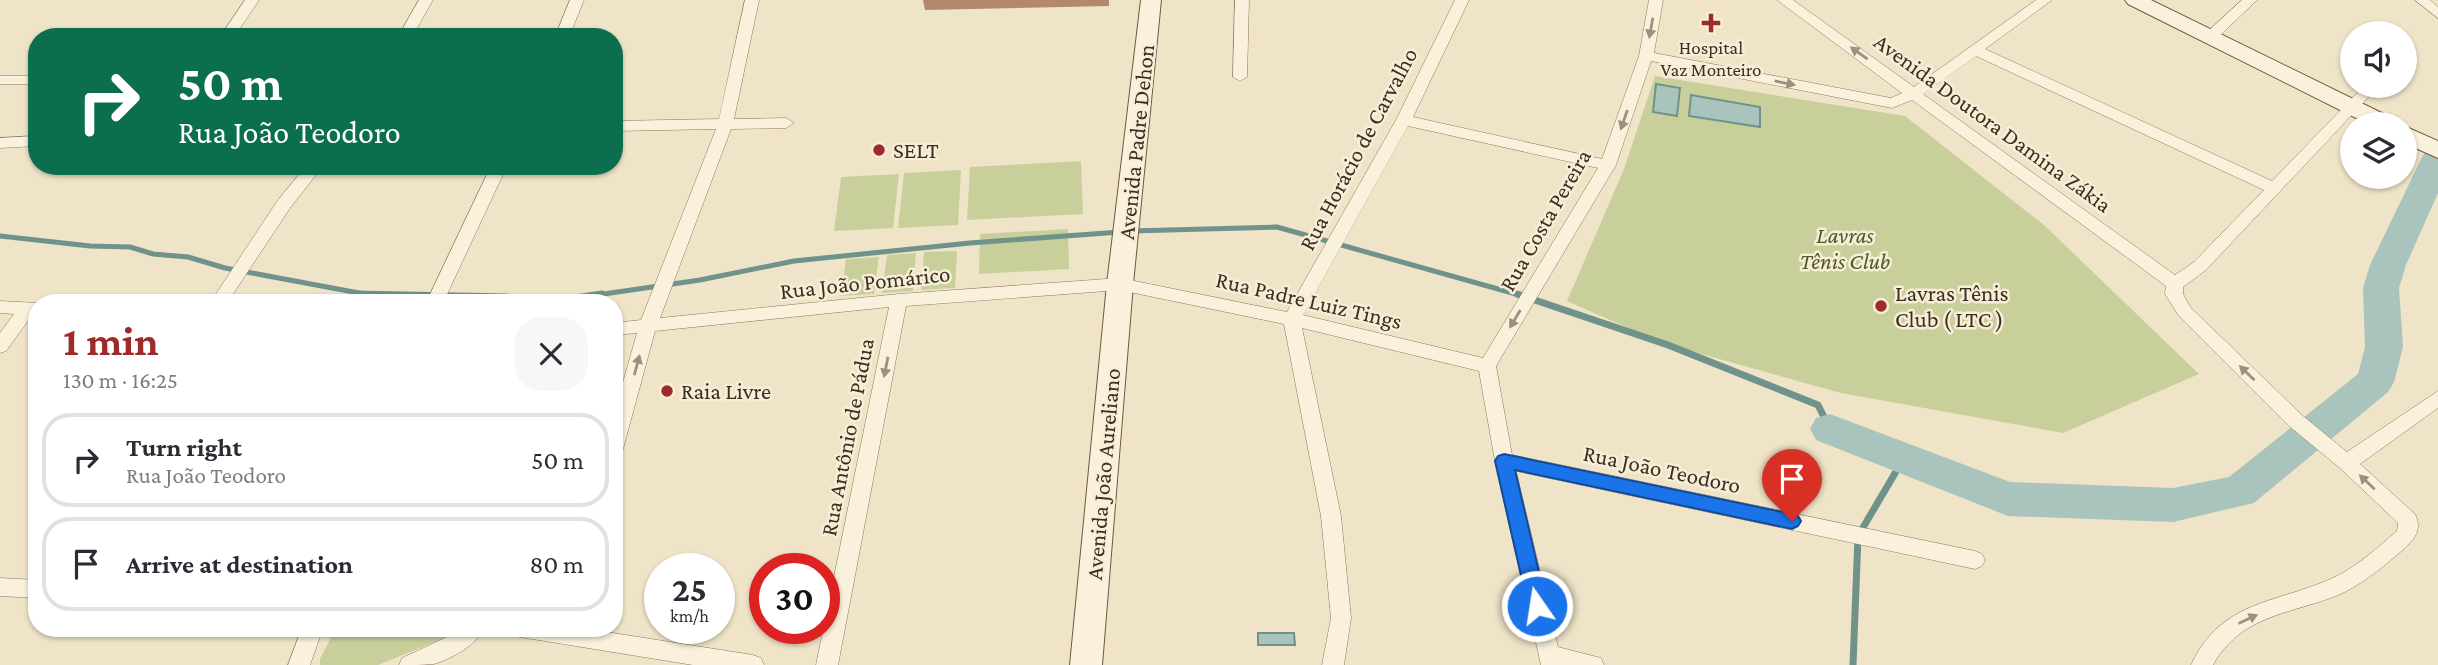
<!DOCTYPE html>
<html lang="en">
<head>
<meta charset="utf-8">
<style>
  body { margin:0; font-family:"Crimson Pro",serif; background:#f7f7f7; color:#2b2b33; height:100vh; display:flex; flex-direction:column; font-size:26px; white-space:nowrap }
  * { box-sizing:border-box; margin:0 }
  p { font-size:23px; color:#7c7c81 }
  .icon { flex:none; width:38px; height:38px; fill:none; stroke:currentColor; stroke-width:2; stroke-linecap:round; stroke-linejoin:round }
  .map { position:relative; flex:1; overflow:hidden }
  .sheet { position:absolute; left:28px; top:294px; width:595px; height:343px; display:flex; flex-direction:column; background:#fff; border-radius:28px; box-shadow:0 2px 5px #0004 }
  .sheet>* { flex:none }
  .banner { position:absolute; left:28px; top:28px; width:595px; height:147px; border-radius:28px; box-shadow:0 2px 5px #0004; background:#0b6e4f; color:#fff; overflow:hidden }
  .controls { position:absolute; left:2340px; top:21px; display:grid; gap:14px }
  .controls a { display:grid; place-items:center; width:77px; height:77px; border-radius:50%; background:#fff; box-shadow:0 2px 5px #0004; font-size:35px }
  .speed { position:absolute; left:644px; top:553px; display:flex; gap:14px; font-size:35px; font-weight:700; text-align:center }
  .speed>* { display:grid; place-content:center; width:91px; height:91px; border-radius:50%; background:#fff; box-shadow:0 2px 5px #0004; line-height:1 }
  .speed small { font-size:18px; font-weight:400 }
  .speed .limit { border:10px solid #d22; background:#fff; color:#111 }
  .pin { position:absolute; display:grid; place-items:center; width:60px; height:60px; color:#fff; margin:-72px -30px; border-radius:50% 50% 50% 0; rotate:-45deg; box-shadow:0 0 7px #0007 }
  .pin .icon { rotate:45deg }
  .me { position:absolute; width:77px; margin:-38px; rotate:347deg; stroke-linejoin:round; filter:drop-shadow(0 0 5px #0008) }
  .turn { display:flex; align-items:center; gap:24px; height:147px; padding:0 35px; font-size:32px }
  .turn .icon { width:91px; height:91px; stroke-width:2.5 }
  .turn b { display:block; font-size:49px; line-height:60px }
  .round { display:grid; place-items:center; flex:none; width:74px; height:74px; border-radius:28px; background:#f7f7f7 }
  .headline { display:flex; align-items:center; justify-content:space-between; height:119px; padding:0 35px }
  h1 { font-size:42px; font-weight:700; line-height:52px; color:#9e2a2b }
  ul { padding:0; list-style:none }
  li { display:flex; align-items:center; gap:21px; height:94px; margin:0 14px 10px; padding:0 21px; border:4px solid #e1e1e2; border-radius:28px }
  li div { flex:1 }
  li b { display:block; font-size:26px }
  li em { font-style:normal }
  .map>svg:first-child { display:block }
  .green { fill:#c9cf9b }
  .water { fill:#a9c4bc; stroke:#6f938a; stroke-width:2 }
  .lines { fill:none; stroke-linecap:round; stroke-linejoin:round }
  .stream-far1 { stroke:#6f938a; stroke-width:5 }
  .stream { stroke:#6f938a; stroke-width:7 }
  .river { fill:#a9c4bc; fill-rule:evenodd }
  .street-casing { stroke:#8d765c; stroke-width:1 }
  .secondary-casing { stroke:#6f573f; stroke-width:2 }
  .street { fill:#faf1dc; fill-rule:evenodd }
  .secondary { fill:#faf1dc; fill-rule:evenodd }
  .wall { fill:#b2896c }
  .oneway { fill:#9c907e }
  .route { fill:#1a73e8; stroke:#114b97; stroke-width:2 }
  .poi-dot { fill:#9e2a2b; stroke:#f7eed8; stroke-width:2.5 }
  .labels { text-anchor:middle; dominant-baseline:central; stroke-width:5; stroke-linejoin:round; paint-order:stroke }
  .far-poi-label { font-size:19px; fill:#3d2e20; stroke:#f7eed8 }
  .street-label { font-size:23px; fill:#3d2e20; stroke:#f7eed8 }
  .poi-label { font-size:23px; fill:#3d2e20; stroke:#f7eed8; text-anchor:start }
  .park-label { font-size:23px; font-style:italic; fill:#4d5a26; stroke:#f7eed8 }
</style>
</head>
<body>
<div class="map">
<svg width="2438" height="665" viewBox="0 0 2438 665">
  <rect width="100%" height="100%" fill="#f0e4c8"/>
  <path class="green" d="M1655 76 1905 116 2044 225 2199 374 2063 433 1841 393 1662 343 1567 301 1624 169Z
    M1081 161 1083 214 967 220 970 167Z
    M961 170 958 225 898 228 904 173Z
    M899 174 893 228 834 231 841 177Z
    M1068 229 1069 269 979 274 980 234Z
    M957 251 955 288 921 290 924 252Z
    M916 253 913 291 882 293 887 255Z
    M879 257 874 294 841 296 846 259Z
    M336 628H433L459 632 378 665H320V659Z"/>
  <path class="water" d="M1656 84 1680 88 1677 116 1653 112Z
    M1691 95 1760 107V127L1689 116Z
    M1258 633H1294L1295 645H1258Z"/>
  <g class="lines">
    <path class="stream-far1" d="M1130 231 1277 227 1523 296
      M0 236 90 246 130 247 153 254 188 257 225 268 375 296
      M590 296 700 280 794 261 970 243 1120 232"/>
    <path class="stream" d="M355 294 506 297 541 303
      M1517 294 1668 345 1818 405 1830 429
      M542 303 602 294
      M1853 665 1858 536 1904 458"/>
    <path class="river" d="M2438 146V193L2406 265 2399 288 2403 347 2394 382 2388 392 2254 503 2173 522 2008 516 1816 440 1810 429 1816 418 1830 414 2010 482 2173 488 2229 477 2358 374 2365 347 2363 288 2370 265 2422 157 2427 149Z"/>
    <defs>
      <path id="street" d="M245 0H259L234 37H220Z
        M419 0H433L412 37H398Z
        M570 0H584L569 37H555Z
        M745 0H759L734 119 786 118 794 123 786 128 731 129 660 318 899 294 1120 278 1287 312 1396 120 1455 0H1469L1413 117 1602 159 1639 56 1649 0H1663L1654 53 1891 98 1902 93 1777 0H1793L1914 87 2036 0H2052L1985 49 2272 181 2364 86H2379L2206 270 2183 287V294L2191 308 2303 416 2347 452 2438 391V408L2360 464 2415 514C2424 532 2411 543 2398 554 2379 570 2360 586 2336 596 2308 607 2276 612 2250 627 2234 637 2222 648 2213 665H2191C2222 598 2279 604 2337 576 2359 565 2378 547 2397 531L2398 523 2340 468 2289 426 2179 316 2165 294 2166 286 1912 100 1892 108 1651 61 1616 165 1496 366 1512 455 1975 551 1982 554 1985 560 1982 566 1975 569 1516 471 1558 647 1601 658 1604 665H1541L1495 461 1479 371 1302 328 1341 516 1351 618 1344 665H1322L1331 618 1321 516 1284 324 1120 290 906 306 838 665H816L889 307 655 331 623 449 621 454 614 456V414L637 333 614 335V323L641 320 716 129 614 131V121L719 119ZM1976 56 2264 190 2194 262 2175 275 1923 94ZM1408 126 1598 168 1483 358 1303 315Z
        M1235 0H1249L1247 77 1240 81 1233 77Z
        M2242 0H2257L2214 41H2204V35Z
        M2415 0H2430L2438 7V18Z
        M2404 42 2413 46 2404 52Z
        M0 76H37V84H0Z
        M37 136V146L0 148V138Z
        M306 166H323L290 208 227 303H210L278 200Z
        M491 166H507L443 303H426Z
        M0 301 38 303 37 314H33L6 351 0 353V333L14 314 0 313Z
        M0 578 37 580V598L0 596Z
        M302 628H323L310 665H288Z
        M458 628H484C477 645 451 659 434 664 424 665 410 665 399 665L402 658 447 637Z
        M510 628H581L753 655 761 658 764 665H693L520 637 513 635Z"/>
      <path id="secondary" d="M1141 0H1161L1133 284 1102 665H1070L1107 284Z
        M2125 0H2151L2394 119 2397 124H2368L2128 4Z
        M2404 126 2438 141V158L2404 143Z"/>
    </defs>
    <use href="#street" class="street-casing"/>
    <use href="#secondary" class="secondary-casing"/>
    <use href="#street" class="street"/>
    <use href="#secondary" class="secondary"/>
  </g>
  <path class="wall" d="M923 0H1109V6L925 10Z"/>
  <defs><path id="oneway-solid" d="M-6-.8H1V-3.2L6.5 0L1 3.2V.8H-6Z" transform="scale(1.75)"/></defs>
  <g class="oneway">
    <use href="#oneway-solid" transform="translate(1651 28) rotate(100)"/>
    <use href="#oneway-solid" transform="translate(1859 53) rotate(-145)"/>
    <use href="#oneway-solid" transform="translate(1785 83) rotate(11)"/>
    <use href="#oneway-solid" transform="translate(1624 120) rotate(109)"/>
    <use href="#oneway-solid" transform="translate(1515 319) rotate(121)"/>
    <use href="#oneway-solid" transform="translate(637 365) rotate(-75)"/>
    <use href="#oneway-solid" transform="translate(886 367) rotate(101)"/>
    <use href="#oneway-solid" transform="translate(2247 373) rotate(-136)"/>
    <use href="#oneway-solid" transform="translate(2367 482) rotate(-137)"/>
    <use href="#oneway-solid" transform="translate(2248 619) rotate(-25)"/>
  </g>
  <path class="route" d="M1504 454 1792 514 1798 516 1801 521 1798 526 1792 529 1515 470 1547 606 1544 611 1537 614 1531 611 1528 606 1495 461 1498 456Z"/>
  <g class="poi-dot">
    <path d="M1707.5 12.5h7v7h7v7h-7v7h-7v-7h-7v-7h7z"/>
    <circle cx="879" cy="150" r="7"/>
    <circle cx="1881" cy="306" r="7"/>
    <circle cx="667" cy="391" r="7"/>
  </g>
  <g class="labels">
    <g class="far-poi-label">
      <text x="1711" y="47">Hospital<tspan x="1711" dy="22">Vaz Monteiro</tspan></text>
    </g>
    <g class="street-label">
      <text transform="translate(1993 123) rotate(36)">Avenida Doutora Damina Zákia</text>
      <text transform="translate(1136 142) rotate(-84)">Avenida Padre Dehon</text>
      <text transform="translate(1358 149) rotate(-62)">Rua Horácio de Carvalho</text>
      <text transform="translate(1545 220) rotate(-60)">Rua Costa Pereira</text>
      <text transform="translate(865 282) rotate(-6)">Rua João Pomárico</text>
      <text transform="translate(1309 300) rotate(13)">Rua Padre Luiz Tings</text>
      <text transform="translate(847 437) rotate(-79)">Rua Antônio de Pádua</text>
      <text transform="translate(1662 469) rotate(12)">Rua João Teodoro</text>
      <text transform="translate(1103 474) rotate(-85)">Avenida João Aureliano</text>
    </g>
    <g class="poi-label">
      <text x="893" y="150">SELT</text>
      <text x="1895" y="293">Lavras Tênis<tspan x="1895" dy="26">Club ( LTC )</tspan></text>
      <text x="681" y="391">Raia Livre</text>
    </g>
    <g class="park-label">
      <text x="1845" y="235">Lavras<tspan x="1845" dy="26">Tênis Club</tspan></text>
    </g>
  </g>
</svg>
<div class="controls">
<a><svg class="icon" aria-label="sound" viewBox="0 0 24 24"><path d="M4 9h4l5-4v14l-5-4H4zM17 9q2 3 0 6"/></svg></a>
<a><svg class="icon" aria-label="layers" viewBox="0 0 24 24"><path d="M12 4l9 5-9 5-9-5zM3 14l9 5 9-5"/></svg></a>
</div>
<div class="speed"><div>25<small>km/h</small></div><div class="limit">30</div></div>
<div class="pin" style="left:1792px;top:521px;background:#d93025"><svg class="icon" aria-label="arrive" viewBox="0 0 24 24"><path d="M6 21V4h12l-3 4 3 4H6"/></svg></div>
<svg class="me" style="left:1537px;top:606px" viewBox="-20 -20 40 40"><circle r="17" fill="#1a73e8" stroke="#fff" stroke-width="3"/><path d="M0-11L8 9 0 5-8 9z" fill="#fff"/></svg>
<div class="banner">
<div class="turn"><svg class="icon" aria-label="right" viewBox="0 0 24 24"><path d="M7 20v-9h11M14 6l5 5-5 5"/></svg><div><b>50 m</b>Rua João Teodoro</div></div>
</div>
<section class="sheet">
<div class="headline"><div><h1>1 min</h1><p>130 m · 16:25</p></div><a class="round"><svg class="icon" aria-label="close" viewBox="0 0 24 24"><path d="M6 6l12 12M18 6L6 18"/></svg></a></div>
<ul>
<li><svg class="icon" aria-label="right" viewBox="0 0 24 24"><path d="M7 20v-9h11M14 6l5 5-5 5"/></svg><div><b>Turn right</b><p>Rua João Teodoro</p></div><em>50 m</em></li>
<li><svg class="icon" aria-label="arrive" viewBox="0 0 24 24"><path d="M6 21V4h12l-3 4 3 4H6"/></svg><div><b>Arrive at destination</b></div><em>80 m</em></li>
</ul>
</section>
</div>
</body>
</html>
